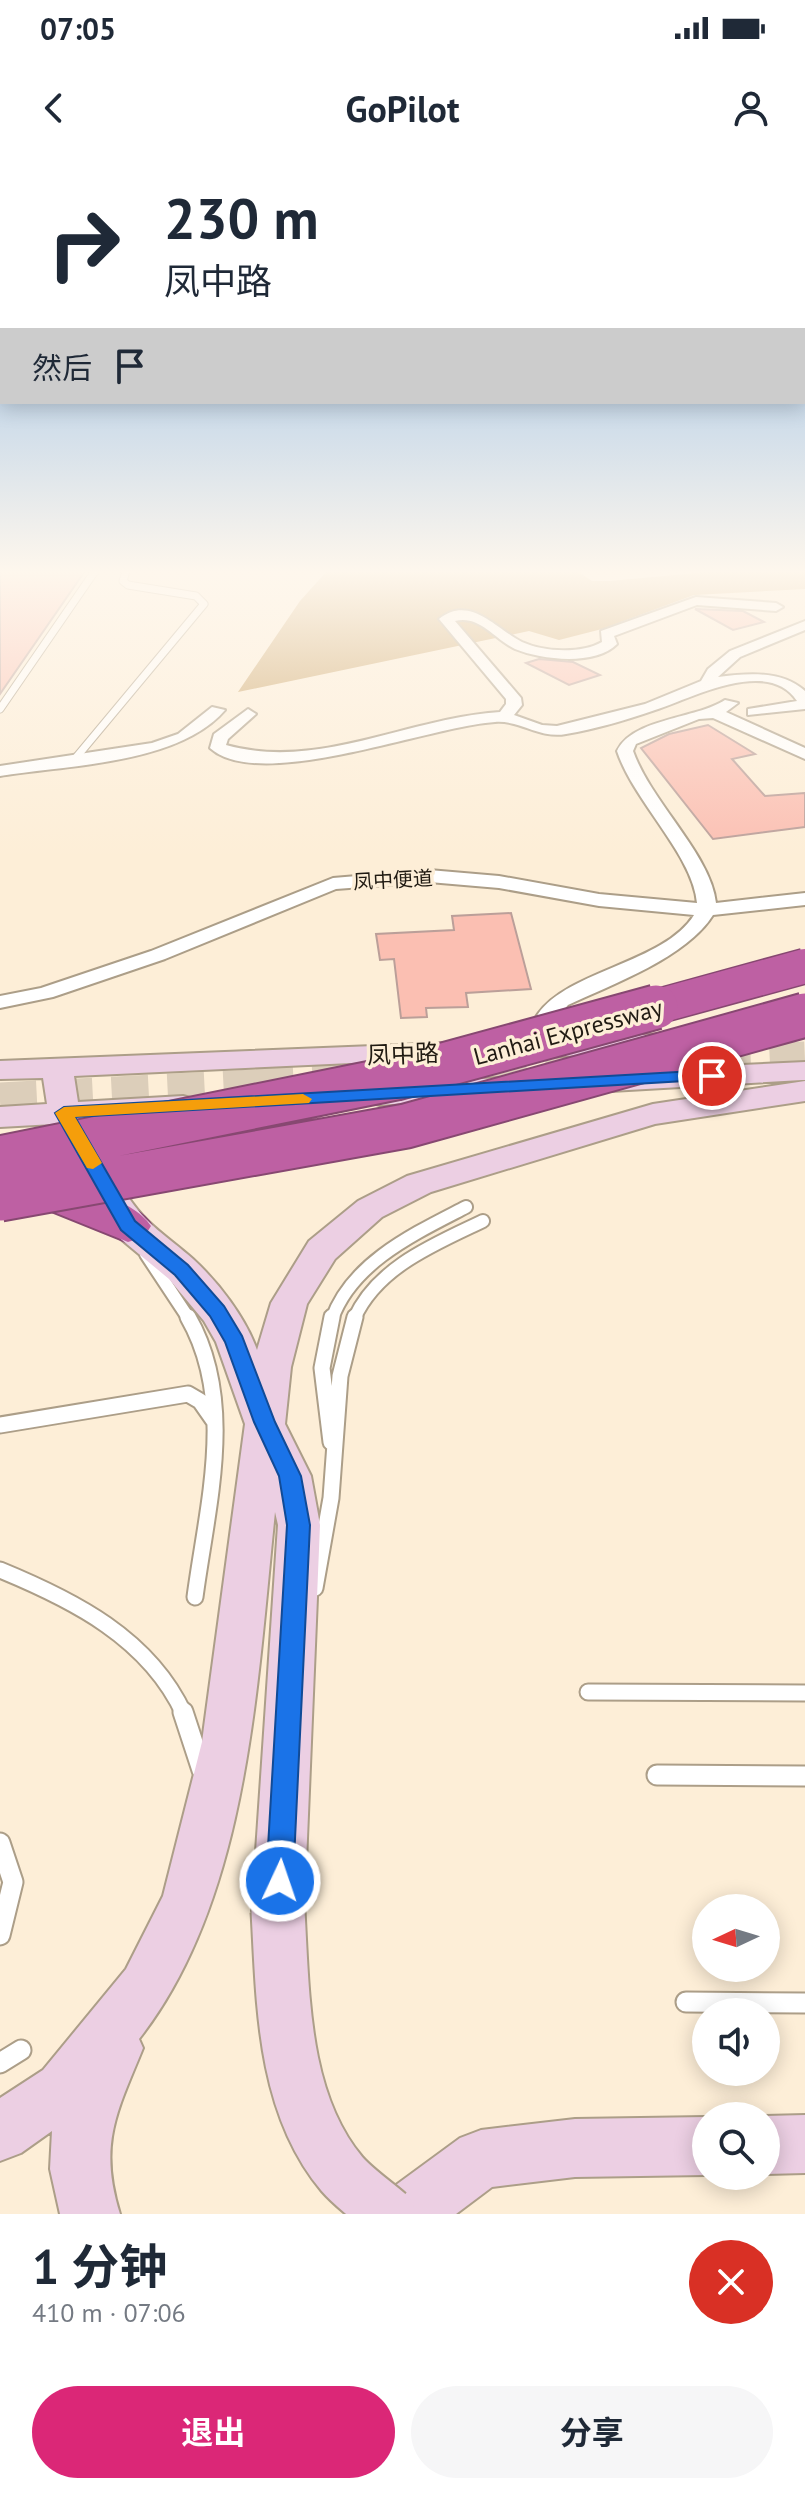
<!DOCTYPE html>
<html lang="zh">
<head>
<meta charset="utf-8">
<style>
  body { margin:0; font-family:"PT Sans","Noto Sans SC",sans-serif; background:#f6f6f7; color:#1f2937; height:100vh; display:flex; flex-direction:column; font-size:30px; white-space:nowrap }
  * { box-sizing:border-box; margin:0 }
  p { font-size:26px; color:#747a83 }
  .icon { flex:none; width:44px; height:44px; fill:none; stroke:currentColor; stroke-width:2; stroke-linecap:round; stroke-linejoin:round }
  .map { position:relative; height:2054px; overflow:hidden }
  .sheet { display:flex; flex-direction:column; background:#fff; flex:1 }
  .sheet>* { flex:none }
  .hud { position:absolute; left:0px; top:0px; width:806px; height:244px; box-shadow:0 4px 20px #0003; background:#fff; color:#1f2937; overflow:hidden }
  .needle { width:52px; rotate:266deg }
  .controls { position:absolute; left:692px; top:1734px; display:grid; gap:16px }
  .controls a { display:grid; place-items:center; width:88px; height:88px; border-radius:50%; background:#fff; box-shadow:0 4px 20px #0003; font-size:40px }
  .pin { position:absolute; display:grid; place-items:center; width:68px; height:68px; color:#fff; margin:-34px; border:4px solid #fff; border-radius:50%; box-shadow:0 2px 8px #0007 }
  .me { position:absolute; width:88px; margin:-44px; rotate:3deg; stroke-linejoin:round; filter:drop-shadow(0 0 6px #0008) }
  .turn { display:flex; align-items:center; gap:28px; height:168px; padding:0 32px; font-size:36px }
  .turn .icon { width:104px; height:104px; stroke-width:2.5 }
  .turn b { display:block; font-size:56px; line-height:68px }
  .then { display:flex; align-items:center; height:76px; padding:0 32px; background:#0003; gap:16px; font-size:30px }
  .round { display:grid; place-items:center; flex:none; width:84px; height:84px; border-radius:42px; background:#f6f6f7 }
  .headline { display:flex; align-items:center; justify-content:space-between; height:136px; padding:0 32px }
  h1 { font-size:48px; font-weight:700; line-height:60px }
  .primary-button { display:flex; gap:16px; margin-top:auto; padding:16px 32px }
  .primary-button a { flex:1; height:92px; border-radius:48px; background:#db2777; color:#fff; font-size:32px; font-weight:700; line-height:92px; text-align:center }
  .primary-button a+a { background:#f6f6f7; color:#1f2937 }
  .status { display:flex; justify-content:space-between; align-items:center; height:56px; padding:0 40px; background:#fff; direction:ltr }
  .status svg { height:22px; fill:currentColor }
  header { display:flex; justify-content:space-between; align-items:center; height:104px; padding:0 32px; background:#fff; font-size:36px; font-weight:700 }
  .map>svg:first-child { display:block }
  .forest { fill:#cba468 }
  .building { fill:#fbbfb2; stroke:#bb9f99; stroke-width:2 }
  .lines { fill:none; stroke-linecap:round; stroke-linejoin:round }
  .primary-tunnel { stroke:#dcceba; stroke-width:37; stroke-dasharray:37 19; stroke-linecap:butt }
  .lane-far3-casing { stroke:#ac9e88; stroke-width:9 }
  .lane-far2-casing { stroke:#ac9e88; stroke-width:16 }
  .lane-far1-casing { stroke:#ac9e88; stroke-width:19 }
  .lane-casing { stroke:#ac9e88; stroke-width:23 }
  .street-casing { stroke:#ac9e88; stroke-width:4 }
  .secondary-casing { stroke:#ac9e88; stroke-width:4 }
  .highway-casing { stroke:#874871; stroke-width:4 }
  .lane-far3 { stroke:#fff; stroke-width:7 }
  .lane-far2 { stroke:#fff; stroke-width:12 }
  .lane-far1 { stroke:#fff; stroke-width:15 }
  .lane { stroke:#fff; stroke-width:19 }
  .street { fill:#fff; fill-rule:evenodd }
  .secondary { fill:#eccfe3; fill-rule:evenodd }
  .highway { fill:#be60a3; fill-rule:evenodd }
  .secondary-bridge-casing { stroke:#ac9e88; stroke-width:57; stroke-linecap:butt }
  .highway-bridge-far1-casing { stroke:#874871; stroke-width:37; stroke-linecap:butt }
  .highway-bridge-casing { stroke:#874871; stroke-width:47; stroke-linecap:butt }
  .secondary-bridge { stroke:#eccfe3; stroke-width:53 }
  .highway-bridge-far1 { stroke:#be60a3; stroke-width:34 }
  .highway-bridge { stroke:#be60a3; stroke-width:43 }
  .route { fill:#1a73e8; stroke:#114b97; stroke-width:2 }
  .slow { fill:#f59e0b }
  .labels { text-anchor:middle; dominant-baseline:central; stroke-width:7; stroke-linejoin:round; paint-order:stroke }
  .far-street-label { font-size:20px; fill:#211b13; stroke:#fdeed7 }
  .street-label { font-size:24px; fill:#211b13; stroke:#fdeed7 }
</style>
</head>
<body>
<div class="status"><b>07:05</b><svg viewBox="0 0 49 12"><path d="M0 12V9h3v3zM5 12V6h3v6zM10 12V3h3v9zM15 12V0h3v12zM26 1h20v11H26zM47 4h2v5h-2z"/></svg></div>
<header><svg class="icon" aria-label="back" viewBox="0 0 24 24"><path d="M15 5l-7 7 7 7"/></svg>GoPilot<svg class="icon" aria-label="person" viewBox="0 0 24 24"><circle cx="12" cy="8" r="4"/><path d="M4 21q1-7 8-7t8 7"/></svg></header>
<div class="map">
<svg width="805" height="2054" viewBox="0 0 805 2054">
  <rect width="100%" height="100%" fill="#fdeed7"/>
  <path class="forest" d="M327 411H577L592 421H610L717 411H805V429L694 435 602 469 559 480 529 471 238 532 300 441Z"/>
  <path class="building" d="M0 411H85L0 534Z
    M695 449 743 451 764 462 733 470Z
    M539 499 573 502 600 515 569 525 526 503Z
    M708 565 755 594 732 599 765 636 805 633V667L713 679 641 588 669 574Z
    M511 753 531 829 466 833 468 847 426 848 427 857 401 858 394 799 380 800 376 774 454 770 452 756Z"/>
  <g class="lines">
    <path class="primary-tunnel" d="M658 907 805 900
      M256 911 391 905
      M434 918 564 912
      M0 941 289 926"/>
    <defs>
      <path id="lane-far3" d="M0 549 95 411
        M74 600 204 444 196 436 128 425 123 421 126 411"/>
      <path id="lane-far2" d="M146 1094 189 1159
        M332 1159C352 1102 416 1073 466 1047
        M354 1159C377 1107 435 1084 483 1061"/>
      <path id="lane-far1" d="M188 1157C237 1242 207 1346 195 1437
        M0 1265 188 1234 200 1241 214 1261
        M331 1282 322 1208 332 1157
        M0 1410C73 1440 149 1478 184 1554
        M315 1428 331 1338 340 1216 355 1157
        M588 1532 805 1533"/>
      <path id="lane" d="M183 1552 202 1610
        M657 1615 805 1616
        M0 1683 13 1722 0 1775
        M686 1842 805 1843
        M0 1903 21 1890"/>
      <path id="street" d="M696 437 776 443 783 447 776 451 697 445 614 476 617 484C595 506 542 500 515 489 494 479 480 455 455 461L521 538 522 545 514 555 542 565 557 566 645 544 701 521 708 509 730 491 805 461V470L740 497 718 517C747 513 782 510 805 531V549L748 555V549L797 541C768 496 690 539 655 550 626 560 596 569 566 574 540 579 520 560 495 562 430 566 259 633 210 588L214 574 248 549 256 554 228 579 226 585C319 611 407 558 500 552L506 544V539L439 459C470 434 496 469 522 482 544 492 581 494 602 482L601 471Z
        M725 540 738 543 726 552 805 588V599L713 558 699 559 636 584 633 591C651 642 711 695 716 743L805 733V745L713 755C687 797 613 824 568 845L556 859 546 888H530L527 883C530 874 532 862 538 854 569 810 664 803 694 755L599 746 499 728 429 722 336 729 165 799 53 837 0 848V836L41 828 151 791 333 718 429 710 499 716 599 734 697 743C693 695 634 642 617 591 633 558 696 559 725 540Z
        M212 547 225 550C179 604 68 605 0 616V606L152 583 178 574Z"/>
      <path id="secondary" d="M665 874 676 877 680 883 676 889 550 897 539 894 535 888 539 882 550 879Z
        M449 883 460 886 464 892 460 898 74 916 78 942 183 936 194 939 199 946 194 953 183 956 85 962 108 1000 103 1008 91 1011 79 1008 54 964 0 967V947L47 944 43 918 0 919V901Z
        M805 902V920H802L611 931 600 928 595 921 600 914 611 911Z
        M499 918 510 921 515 928 510 935 380 945 369 942 364 935 369 928 380 925Z
        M805 921V941L655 964 431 1032 382 1057 335 1099 307 1144 291 1207 285 1264 311 1316 320 1365 304 1751 297 1770 278 1777 259 1770 252 1751 278 1365 275 1352C257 1523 249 1739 139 1879L143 1888C117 1952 98 1984 120 2054H60L50 2009 52 1971 21 1993 0 2001V1938L43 1910 126 1809 163 1736 202 1582 245 1264 216 1182 204 1161 169 1119 116 1075 98 1043 103 1035 115 1031 127 1035C146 1065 167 1076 193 1099 219 1123 245 1157 257 1190L271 1143 309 1081 358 1041 407 1016 653 944Z
        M805 1955V2013L766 2014 765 1956Z
        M706 1957V2015L575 2017 492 2027 456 2054H376L385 2033 460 1978 481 1970 575 1959Z"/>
      <path id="highway" d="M30 1011C62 1020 134 1038 151 1066L144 1077 128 1082 14 1036 8 1026 14 1016Z"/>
    </defs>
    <use href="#lane-far3" class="lane-far3-casing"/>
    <use href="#lane-far2" class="lane-far2-casing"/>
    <use href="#lane-far1" class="lane-far1-casing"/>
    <use href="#lane" class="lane-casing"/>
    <use href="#street" class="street-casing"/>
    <use href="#secondary" class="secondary-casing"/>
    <use href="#highway" class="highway-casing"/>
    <use href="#lane-far3" class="lane-far3"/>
    <use href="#lane-far2" class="lane-far2"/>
    <use href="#lane-far1" class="lane-far1"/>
    <use href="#lane" class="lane"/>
    <use href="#street" class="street"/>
    <use href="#secondary" class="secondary"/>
    <use href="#highway" class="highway"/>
    <defs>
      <path id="secondary-bridge" d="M278 1751C283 1838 282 1943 342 2014 355 2029 373 2041 388 2054"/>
      <path id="highway-bridge-far1" d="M648 849 805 806"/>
      <path id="highway-bridge" d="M0 998 396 918 656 847
        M0 1039 406 966 805 855"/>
    </defs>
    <use href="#secondary-bridge" class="secondary-bridge-casing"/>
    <use href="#highway-bridge-far1" class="highway-bridge-far1-casing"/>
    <use href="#highway-bridge" class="highway-bridge-casing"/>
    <use href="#secondary-bridge" class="secondary-bridge"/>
    <use href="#highway-bridge-far1" class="highway-bridge-far1"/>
    <use href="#highway-bridge" class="highway-bridge"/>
  </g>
  <linearGradient id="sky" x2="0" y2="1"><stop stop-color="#7eb0e4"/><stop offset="0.59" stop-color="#fef7ed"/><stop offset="1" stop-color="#fef7ed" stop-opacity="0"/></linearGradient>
  <rect width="805" height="698" fill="url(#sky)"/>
  <path class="route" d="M712 910 718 912V919L75 957 135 1061 188 1105 224 1146 242 1176 275 1262 301 1316 310 1365 293 1721 289 1731 280 1735 270 1731 266 1721 287 1365 279 1316 254 1262 225 1182 210 1156 175 1115 121 1070 55 953 64 947Z"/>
  <path class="slow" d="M303 934 312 939 309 943 75 957 102 1003 93 1009 87 1008 55 953 64 947Z"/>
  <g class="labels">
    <g class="far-street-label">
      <text transform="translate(393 720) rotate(-3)">凤中便道</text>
    </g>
    <g class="street-label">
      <text transform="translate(568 872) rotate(-15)">Lanhai Expressway</text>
      <text transform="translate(403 894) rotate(-2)">凤中路</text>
    </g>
  </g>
</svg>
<div class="controls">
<a><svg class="needle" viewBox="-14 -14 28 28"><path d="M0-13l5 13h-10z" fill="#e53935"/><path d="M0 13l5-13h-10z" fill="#747a83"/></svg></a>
<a><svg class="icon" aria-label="sound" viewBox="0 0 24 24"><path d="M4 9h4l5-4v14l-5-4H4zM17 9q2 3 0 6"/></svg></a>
<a><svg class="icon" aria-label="search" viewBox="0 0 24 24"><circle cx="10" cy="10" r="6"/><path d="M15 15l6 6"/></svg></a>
</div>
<div class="pin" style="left:712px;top:916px;background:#d93025"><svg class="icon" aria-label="arrive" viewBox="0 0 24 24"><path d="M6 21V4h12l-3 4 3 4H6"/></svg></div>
<svg class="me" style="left:280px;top:1721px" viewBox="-20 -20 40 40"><circle r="17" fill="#1a73e8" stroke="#fff" stroke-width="3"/><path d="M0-11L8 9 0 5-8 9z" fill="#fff"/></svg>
<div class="hud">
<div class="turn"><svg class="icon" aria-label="right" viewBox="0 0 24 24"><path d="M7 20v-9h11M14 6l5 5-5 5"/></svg><div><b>230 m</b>凤中路</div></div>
<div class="then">然后<svg class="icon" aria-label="arrive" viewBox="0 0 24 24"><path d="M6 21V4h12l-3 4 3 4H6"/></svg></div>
</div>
</div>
<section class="sheet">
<div class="headline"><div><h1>1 分钟</h1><p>410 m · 07:06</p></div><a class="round" style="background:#d93025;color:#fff"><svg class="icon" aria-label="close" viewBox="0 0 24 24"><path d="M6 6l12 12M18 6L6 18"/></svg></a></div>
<div class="primary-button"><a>退出</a><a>分享</a></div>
</section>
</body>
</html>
